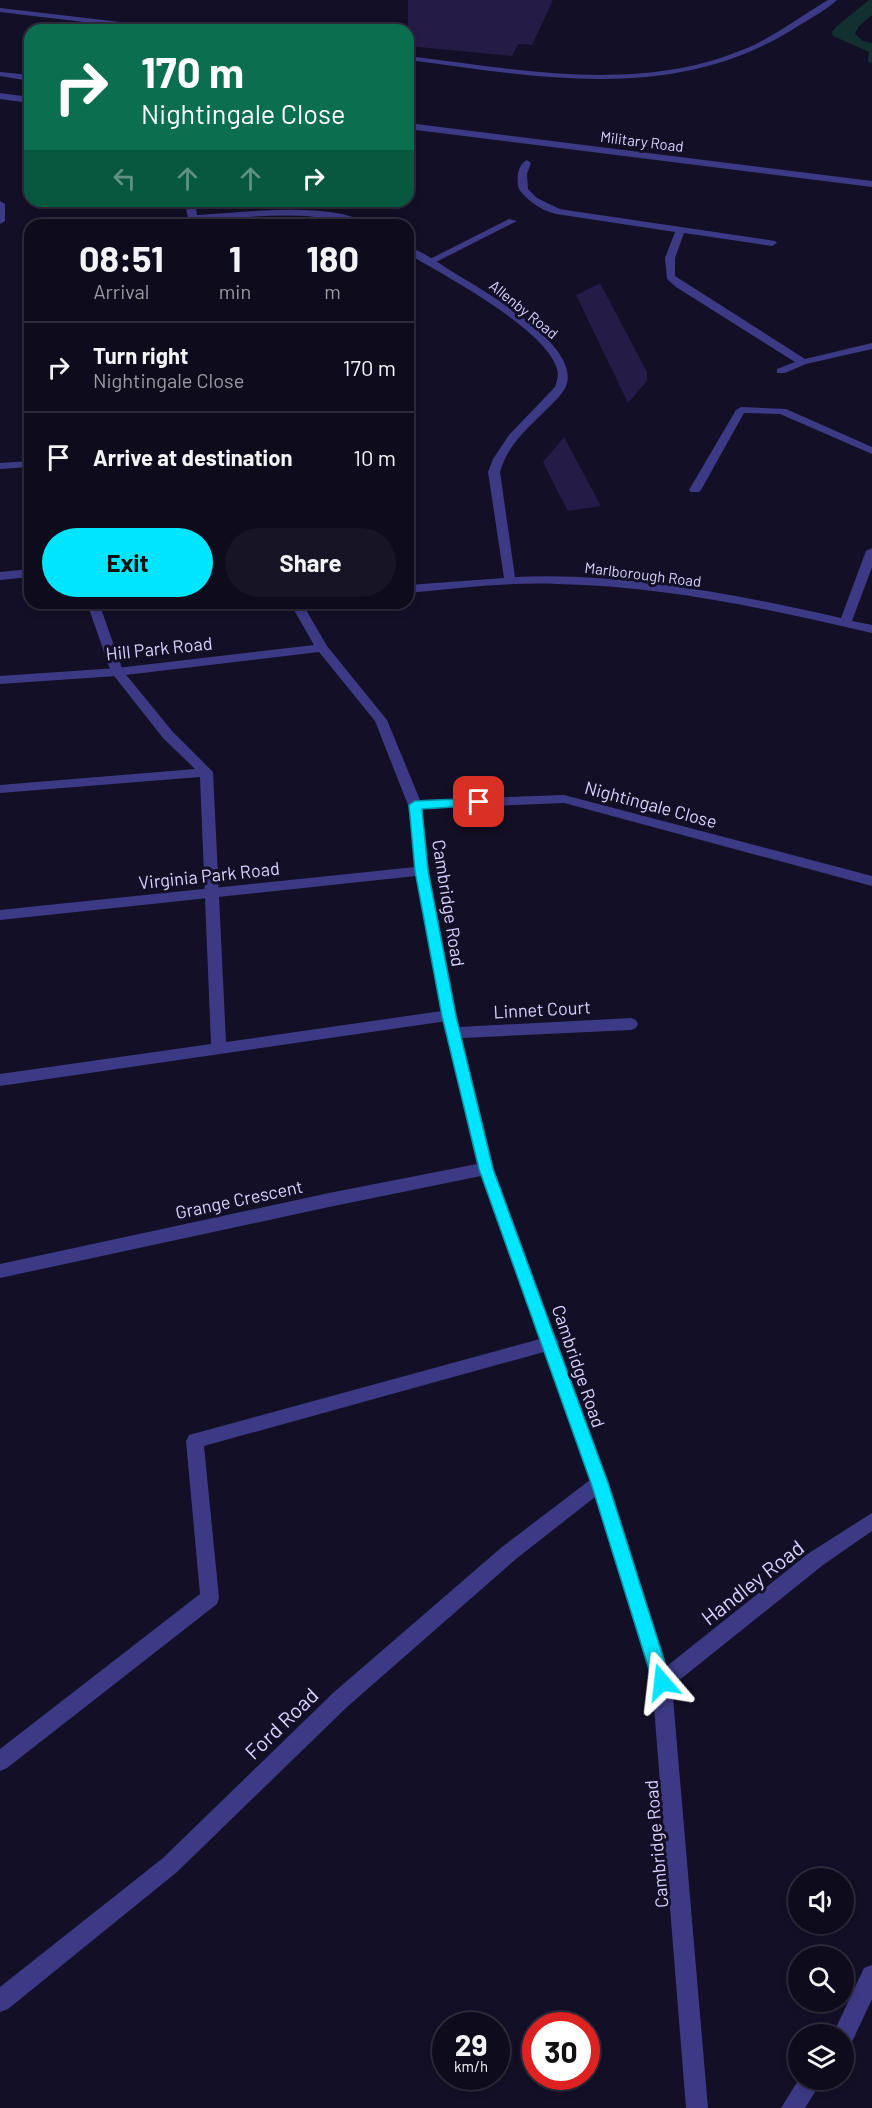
<!DOCTYPE html>
<html lang="en">
<head>
<meta charset="utf-8">
<style>
  body { margin:0; font-family:Barlow,sans-serif; background:#171425; color:#f1f3f6; height:100vh; display:flex; flex-direction:column; font-size:22px; white-space:nowrap }
  * { box-sizing:border-box; margin:0 }
  p { font-size:20px; color:#9b9ba3 }
  .icon { flex:none; width:33px; height:33px; fill:none; stroke:currentColor; stroke-width:2; stroke-linecap:round; stroke-linejoin:round }
  .map { position:relative; flex:1; overflow:hidden }
  .drawer { position:absolute; left:24px; top:219px; width:390px; height:390px; display:flex; flex-direction:column; background:#0e0b1c; border-radius:18px; box-shadow:0 3px 9px #0003,0 0 0 2px #2e2b3b }
  .drawer>* { flex:none }
  .hud { position:absolute; left:24px; top:24px; width:390px; height:183px; border-radius:18px; box-shadow:0 3px 9px #0003,0 0 0 2px #2e2b3b; background:#0b6e4f; color:#fff; overflow:hidden }
  .buttons { position:absolute; left:788px; top:1868px; display:grid; gap:12px }
  .buttons a { display:grid; place-items:center; width:66px; height:66px; border-radius:50%; background:#0e0b1c; box-shadow:0 3px 9px #0003,0 0 0 2px #2e2b3b; font-size:30px }
  .speed { position:absolute; left:432px; top:2012px; display:flex; gap:12px; font-size:30px; font-weight:700; text-align:center }
  .speed>* { display:grid; place-content:center; width:78px; height:78px; border-radius:50%; background:#0e0b1c; box-shadow:0 3px 9px #0003,0 0 0 2px #2e2b3b; line-height:1 }
  .speed small { font-size:15px; font-weight:400 }
  .speed .limit { border:9px solid #d22; background:#fff; color:#111 }
  .pin { position:absolute; display:grid; place-items:center; width:51px; height:51px; color:#fff; margin:-26px; border-radius:12px; box-shadow:0 3px 9px #0006 }
  .me { position:absolute; width:66px; margin:-33px; rotate:343deg; stroke-linejoin:round; filter:drop-shadow(0 0 4px #0008) }
  .turn { display:flex; align-items:center; gap:21px; height:126px; padding:0 18px; font-size:27px }
  .turn .icon { width:78px; height:78px; stroke-width:2.5 }
  .turn b { display:block; font-size:42px; line-height:51px }
  .lanes { display:flex; align-items:center; height:57px; padding:0 18px; background:#0003; justify-content:center; gap:30px; direction:ltr }
  .lanes .off { opacity:.35 }
  .eta { display:flex; justify-content:space-evenly; align-items:center; height:102px; text-align:center }
  .eta b { font-size:36px; font-weight:700; line-height:42px }
  .button { display:flex; gap:12px; margin-top:auto; padding:12px 18px }
  .button a { flex:1; height:69px; border-radius:36px; background:#00e5ff; color:#111; font-size:24px; font-weight:700; line-height:69px; text-align:center }
  .button a+a { background:#171425; color:#f1f3f6 }
  ul { padding:0; list-style:none }
  li { display:flex; align-items:center; gap:18px; height:90px; padding:0 18px; border-top:2px solid #2e2b3b }
  li div { flex:1 }
  li b { display:block; font-size:22px }
  li em { font-style:normal }
  .map>svg:first-child { display:block }
  .green { fill:#12302f }
  .building { fill:#241b47 }
  .lines { fill:none; stroke-linecap:round; stroke-linejoin:round }
  .service { fill:#3d3a85; fill-rule:evenodd }
  .minor { fill:#3d3a85; fill-rule:evenodd }
  .tertiary { fill:#3d3a85; fill-rule:evenodd }
  .route { fill:#00e5ff; stroke:#0095a6; stroke-width:1.5 }
  .labels { text-anchor:middle; dominant-baseline:central; stroke-width:6; stroke-linejoin:round; paint-order:stroke }
  .far-street-label { font-size:15px; fill:#d9d4ff; stroke:#130f26 }
  .street-label { font-size:18px; fill:#d9d4ff; stroke:#130f26 }
  .near-street-label { font-size:21px; fill:#d9d4ff; stroke:#130f26 }
</style>
</head>
<body>
<div class="map">
<svg width="872" height="2108" viewBox="0 0 872 2108">
  <rect width="100%" height="100%" fill="#130f26"/>
  <path class="green" d="M869 0H872V15L859 26 855 34 863 41 872 43V63L868 62 869 52 833 36 832 32 837 26Z"/>
  <path class="building" d="M408 0H553L532 45 518 44 512 56 408 46Z
    M600 283 647 372V381L628 403 576 295Z
    M564 437 601 506 568 511 559 494 543 462Z"/>
  <g class="lines">
    <path class="service" d="M828 0H837C825 11 809 19 795 28 675 104 540 77 408 60V56C515 69 633 93 737 52 770 40 798 18 828 0Z
      M0 8 172 28 176 30H151L0 12Z
      M0 93 30 97V103L0 99Z
      M527 160 531 163 527 174 528 189 537 198 562 210V214C547 215 527 201 519 189 516 180 517 165 527 160Z
      M0 201 5 204V221L0 224Z
      M509 219 517 221 432 264 424 262Z
      M408 384 415 385 416 387 408 390Z
      M741 407 786 409 872 447V454L780 414 744 413 701 490 699 492H691L689 490 736 410Z
      M30 461V467L0 469V463Z
      M30 569V577L0 580V572Z
      M87 603H99L123 671 173 732 213 772 226 1042 449 1010 454 1012 456 1016 454 1020 0 1086V1074L211 1044 200 777 0 793V785L195 769 163 738 111 672Z
      M551 1336 557 1338 559 1343 557 1348 551 1350 204 1446 219 1598 217 1604 7 1768 0 1771V1749L200 1594 186 1441 189 1435Z
      M872 1965V1999L851 2044 843 2047V2034H833L864 1968Z
      M799 2079H823L805 2108H781Z"/>
    <path class="minor" d="M185 201H195L197 215C237 213 337 200 368 225 347 225 328 218 307 216 271 214 234 218 198 221L199 225H189Z
      M559 209 775 241 777 243 772 246 684 233 675 258V276L805 359 872 343V349L806 364 785 373H777V369L795 362 676 287 667 279 665 258 675 232 556 214 554 212Z
      M408 247C425 252 441 265 456 274 484 291 582 346 566 386 563 394 555 401 549 407 528 428 508 444 500 472L515 577C624 572 735 594 841 618L866 551 872 548V567L852 621 872 625V633C769 609 664 586 558 584 508 582 458 588 408 593V585L504 578 488 472 493 459 509 435 555 387C557 381 559 375 557 369 546 329 444 275 408 254Z
      M290 603H302L327 646 387 720 420 800 564 795 872 876V886L564 803 422 809 429 871 459 1027 631 1018 636 1020 638 1024 636 1028 631 1030 462 1038 494 1169 609 1483 667 1666 809 1553 872 1513V1531L823 1565 672 1686 708 2108H686L652 1682 595 1497 516 1559 347 1707 177 1872 8 2009 0 2012V1987L163 1858 333 1693 502 1547 590 1480 481 1176 329 1207 0 1278V1264L329 1193 477 1164 442 1016 416 876 0 920V910L415 867 408 805 375 721 319 652 117 676 0 684V676L117 668 314 645Z"/>
    <path class="tertiary" d="M0 72 30 75V81L0 76Z
      M408 123 872 181V187L408 129Z"/>
  </g>
  <path class="route" d="M479 798 485 802 483 805 422 809 428 871 456 1016 493 1169 608 1483 671 1682 668 1688 662 1691 656 1688 653 1682 591 1483 479 1169 442 1016 415 871 409 805 415 801Z"/>
  <g class="labels">
    <g class="far-street-label">
      <text transform="translate(642 141) rotate(7)">Military Road</text>
      <text transform="translate(524 309) rotate(39)">Allenby Road</text>
      <text transform="translate(643 574) rotate(7)">Marlborough Road</text>
    </g>
    <g class="street-label">
      <text transform="translate(159 648) rotate(-6)">Hill Park Road</text>
      <text transform="translate(651 804) rotate(15)">Nightingale Close</text>
      <text transform="translate(209 875) rotate(-6)">Virginia Park Road</text>
      <text transform="translate(449 903) rotate(81)">Cambridge Road</text>
      <text transform="translate(542 1009) rotate(-3)">Linnet Court</text>
      <text transform="translate(239 1199) rotate(-12)">Grange Crescent</text>
      <text transform="translate(579 1366) rotate(71)">Cambridge Road</text>
      <text transform="translate(656 1844) rotate(-95)">Cambridge Road</text>
    </g>
    <g class="near-street-label">
      <text transform="translate(752 1582) rotate(-38)">Handley Road</text>
      <text transform="translate(281 1723) rotate(-44)">Ford Road</text>
    </g>
  </g>
</svg>
<div class="buttons">
<a><svg class="icon" aria-label="sound" viewBox="0 0 24 24"><path d="M4 9h4l5-4v14l-5-4H4zM17 9q2 3 0 6"/></svg></a>
<a><svg class="icon" aria-label="search" viewBox="0 0 24 24"><circle cx="10" cy="10" r="6"/><path d="M15 15l6 6"/></svg></a>
<a><svg class="icon" aria-label="layers" viewBox="0 0 24 24"><path d="M12 4l9 5-9 5-9-5zM3 14l9 5 9-5"/></svg></a>
</div>
<div class="speed"><div>29<small>km/h</small></div><div class="limit">30</div></div>
<div class="pin" style="left:479px;top:802px;background:#d93025"><svg class="icon" aria-label="arrive" viewBox="0 0 24 24"><path d="M6 21V4h12l-3 4 3 4H6"/></svg></div>
<svg class="me" style="left:662px;top:1682px" viewBox="-20 -20 40 40"><path d="M0-17L14 15 0 8-14 15z" fill="#00e5ff" stroke="#fff" stroke-width="4"/></svg>
<div class="hud">
<div class="turn"><svg class="icon" aria-label="right" viewBox="0 0 24 24"><path d="M7 20v-9h11M14 6l5 5-5 5"/></svg><div><b>170 m</b>Nightingale Close</div></div>
<div class="lanes"><svg class="icon off" aria-label="left" viewBox="0 0 24 24"><path d="M17 20v-9H6M10 6l-5 5 5 5"/></svg><svg class="icon off" aria-label="ahead" viewBox="0 0 24 24"><path d="M12 20V5M6 11l6-6 6 6"/></svg><svg class="icon off" aria-label="ahead" viewBox="0 0 24 24"><path d="M12 20V5M6 11l6-6 6 6"/></svg><svg class="icon" aria-label="right" viewBox="0 0 24 24"><path d="M7 20v-9h11M14 6l5 5-5 5"/></svg></div>
</div>
<section class="drawer">
<div class="eta">
<div><b>08:51</b><p>Arrival</p></div>
<div><b>1</b><p>min</p></div>
<div><b>180</b><p>m</p></div>
</div>
<ul>
<li><svg class="icon" aria-label="right" viewBox="0 0 24 24"><path d="M7 20v-9h11M14 6l5 5-5 5"/></svg><div><b>Turn right</b><p>Nightingale Close</p></div><em>170 m</em></li>
<li><svg class="icon" aria-label="arrive" viewBox="0 0 24 24"><path d="M6 21V4h12l-3 4 3 4H6"/></svg><div><b>Arrive at destination</b></div><em>10 m</em></li>
</ul>
<div class="button"><a>Exit</a><a>Share</a></div>
</section>
</div>
</body>
</html>
